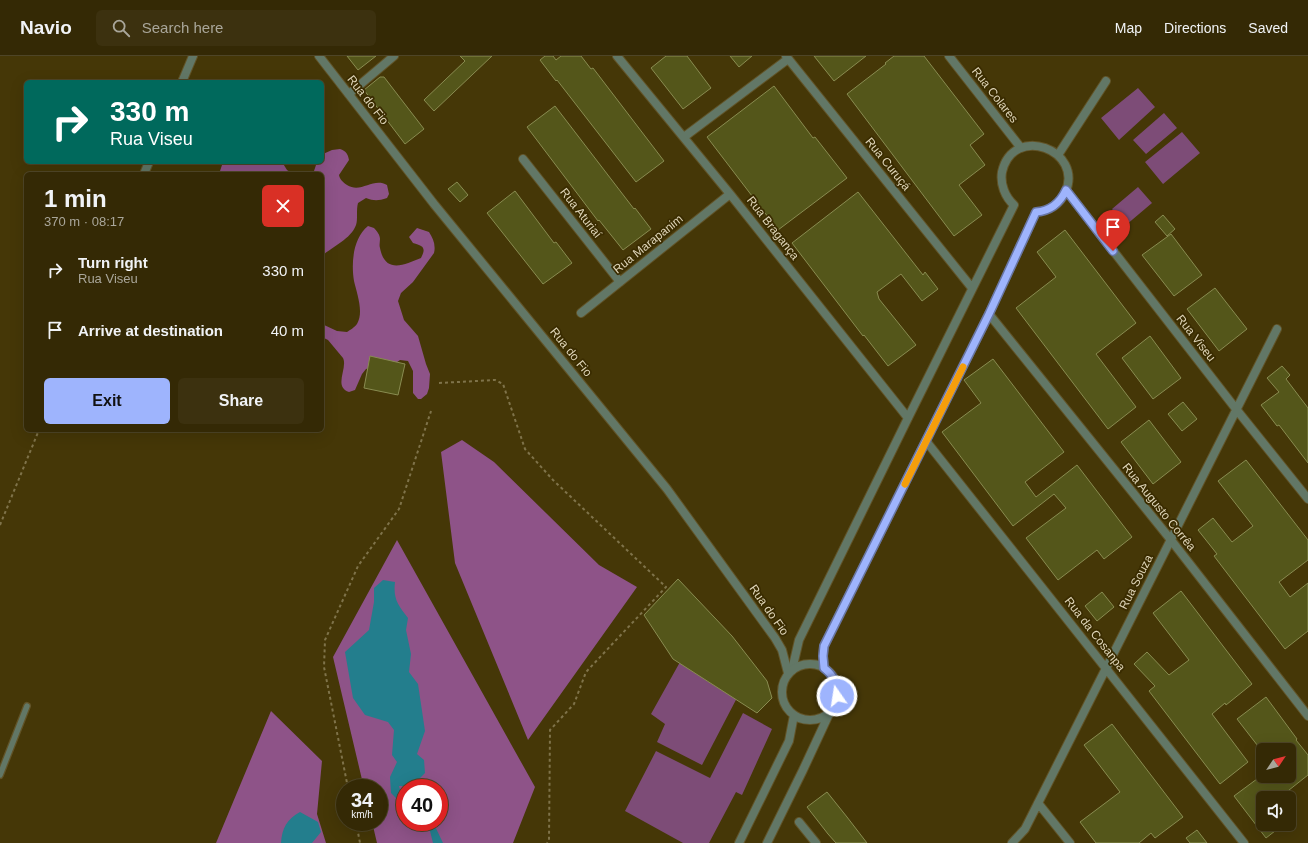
<!DOCTYPE html>
<html lang="en">
<head>
<meta charset="utf-8">
<style>
  body { margin:0; font-family:Helvetica,sans-serif; background:#3c310f; color:#f1f3f6; height:100vh; display:flex; flex-direction:column; font-size:15px; white-space:nowrap }
  * { box-sizing:border-box; margin:0 }
  p { font-size:13px; color:#a9a69a }
  .icon { flex:none; width:22px; height:22px; fill:none; stroke:currentColor; stroke-width:2; stroke-linecap:round; stroke-linejoin:round }
  .map { position:relative; flex:1; overflow:hidden }
  .drawer { position:absolute; left:24px; top:116px; width:300px; height:260px; display:flex; flex-direction:column; background:#342905; border-radius:6px; box-shadow:0 4px 16px #0002,0 0 0 1px #4e4527 }
  .drawer>* { flex:none }
  .banner { position:absolute; left:24px; top:24px; width:300px; height:84px; border-radius:6px; box-shadow:0 4px 16px #0002,0 0 0 1px #4e4527; background:#00695c; color:#fff; overflow:hidden }
  .needle { width:26px; rotate:55deg }
  .controls { position:absolute; left:1256px; top:687px; display:grid; gap:8px }
  .controls a { display:grid; place-items:center; width:40px; height:40px; border-radius:6px; background:#342905; box-shadow:0 4px 16px #0002,0 0 0 1px #4e4527; font-size:20px }
  .speed { position:absolute; left:336px; top:723px; display:flex; gap:8px; font-size:20px; font-weight:700; text-align:center }
  .speed>* { display:grid; place-content:center; width:52px; height:52px; border-radius:50%; background:#342905; box-shadow:0 4px 16px #0002,0 0 0 1px #4e4527; line-height:1 }
  .speed small { font-size:10px; font-weight:400 }
  .speed .limit { border:6px solid #d22; background:#fff; color:#111 }
  .pin { position:absolute; display:grid; place-items:center; width:34px; height:34px; color:#fff; margin:-41px -17px; border-radius:50% 50% 50% 0; rotate:-45deg; box-shadow:0 0 4px #0007 }
  .pin .icon { rotate:45deg }
  .me { position:absolute; width:44px; margin:-22px; rotate:347deg; stroke-linejoin:round; filter:drop-shadow(0 0 3px #0008) }
  .turn { display:flex; align-items:center; gap:14px; height:84px; padding:0 20px; font-size:18px }
  .turn .icon { width:52px; height:52px; stroke-width:2.5 }
  .turn b { display:block; font-size:28px; line-height:34px }
  .round { display:grid; place-items:center; flex:none; width:42px; height:42px; border-radius:6px; background:#3c310f }
  .headline { display:flex; align-items:center; justify-content:space-between; height:68px; padding:0 20px }
  h1 { font-size:24px; font-weight:700; line-height:30px }
  .button { display:flex; gap:8px; margin-top:auto; padding:8px 20px }
  .button a { flex:1; height:46px; border-radius:6px; background:#9eb4fd; color:#111; font-size:16px; font-weight:700; line-height:46px; text-align:center }
  .button a+a { background:#3c310f; color:#f1f3f6 }
  ul { padding:0; list-style:none }
  li { display:flex; align-items:center; gap:12px; height:60px; padding:0 20px }
  li div { flex:1 }
  li b { display:block; font-size:15px }
  li em { font-style:normal }
  header { display:flex; align-items:center; gap:24px; box-sizing:border-box; height:56px; padding:0 20px; background:#342905; border-bottom:1px solid #4e4527 }
  header strong { font-size:19px }
  nav { display:flex; gap:22px; margin-inline-start:auto; font-size:14px }
  .search { width:280px; height:36px; background:#3c310f; display:flex; align-items:center; gap:10px; box-sizing:border-box; padding:0 14px; border-radius:6px; color:#a9a69a; font-size:15px }
  .map>svg:first-child { display:block }
  .green { fill:#7d4c77 }
  .forest { fill:#8e5388; fill-rule:evenodd }
  .water { fill:#237e8d }
  .building { fill:#54561a; stroke:#898c51 }
  .lines { fill:none; stroke-linecap:round; stroke-linejoin:round }
  .service-casing { stroke:#615327; stroke-width:8 }
  .minor-casing { stroke:#615327; stroke-width:10 }
  .tertiary-casing { stroke:#615327; stroke-width:10 }
  .path { stroke:#7f734a; stroke-width:2; stroke-dasharray:3 3; stroke-linecap:butt }
  .service { stroke:#627766; stroke-width:5.5 }
  .minor { stroke:#627766; stroke-width:8 }
  .tertiary { stroke:#627766; stroke-width:8 }
  .route-casing { stroke:#6775a4; stroke-width:10 }
  .route { stroke:#9eb4fd; stroke-width:7 }
  .slow { stroke:#f59e0b; stroke-width:7 }
  .labels { text-anchor:middle; dominant-baseline:central; stroke-width:3.5; stroke-linejoin:round; paint-order:stroke }
  .street-label { font-size:12px; fill:#dfd5b8; stroke:#3a2c00 }
</style>
</head>
<body>
<header>
<strong>Navio</strong>
<div class="search"><svg class="icon" aria-label="search" viewBox="0 0 24 24"><circle cx="10" cy="10" r="6"/><path d="M15 15l6 6"/></svg>Search here</div>
<nav><a>Map</a><a>Directions</a><a>Saved</a></nav>
</header>
<div class="map">
<svg width="1308" height="787" viewBox="0 0 1308 787">
  <rect width="100%" height="100%" fill="#453707"/>
  <path class="green" d="M1138 32 1155 51 1119 84 1101 62Z
    M1164 57 1177 72 1146 98 1133 84Z
    M1182 76 1200 97 1163 128 1145 106Z
    M1138 131 1152 147 1126 169 1112 153Z
    M680 606 739 638 702 709 657 686 665 668 651 658Z
    M743 657 772 673 742 739 736 736 709 787H683L625 755 656 695 710 722Z"/>
  <path class="forest" d="M340 93C346 95 348 98 349 104L339 119C340 124 343 126 347 129 361 138 373 121 387 129L389 138 387 142C378 145 374 145 366 142L358 147C356 154 358 163 356 169 351 183 333 190 322 200V118H313L317 106H322L323 98 332 94Z
    M223 106H282L287 114 293 118H219Z
    M368 170 374 172C377 175 380 179 380 183 380 186 379 189 380 192 385 218 404 209 421 202 426 192 424 190 413 187L409 181 417 172 429 176C433 182 436 189 434 197L413 226 401 237 398 245 404 264 418 280 426 308 430 318 429 332 427 338 421 343H418L413 337V315L408 305 400 304 387 313 372 311 366 313 362 318 355 334 349 336C333 331 348 312 343 302L328 284 322 281V268L337 275 347 276C350 274 355 271 357 268 364 256 357 238 354 225 351 207 353 182 368 170Z
    M462 384 494 406 599 509 637 531 528 684 455 507 441 396Z
    M397 484 535 731 513 787H377L372 766H379V732H364L333 601ZM405 732H439V766H405Z
    M271 655 322 705 317 758 326 787H216Z"/>
  <path class="water" d="M383 524 395 526C393 543 398 549 408 562L406 574 411 598 409 616 418 628 425 675 417 698 424 704 425 717 412 730H399L402 742 405 743V751L391 737 390 721 397 706 392 699 394 674 388 666 365 659 353 642 345 596 369 574 374 546V532Z
    M300 756 318 766 321 776 312 787H281C282 772 287 763 300 756Z
    M422 766H433L443 787H433L429 771Z"/>
  <path class="building" d="M347 0H376L358 14Z
    M460 0H492L434 55 424 44 465 5Z
    M545 0H553L556 4 561 0H581L591 13 593 12 664 105 636 126 557 24 556 25 540 4Z
    M666 0H687L711 32 683 53 651 12Z
    M730 0H752L739 11Z
    M814 0H866L834 25Z
    M894 0H924L984 78 970 89 985 109 959 129 982 159 954 180 847 38 886 8 885 7Z
    M380 21H384L424 73 405 88 364 34Z
    M774 30 813 82 815 81 847 122 778 174 707 81Z
    M555 50 634 153 635 152 651 173 623 194 599 164 598 165 527 71Z
    M457 126 468 139 460 146 448 133Z
    M515 135 554 187 556 186 572 207 543 228 487 157Z
    M858 136 923 219 925 216 938 233 922 245 901 218 877 236 879 243 916 289 888 310 864 279 863 280 792 187Z
    M1163 159 1175 173 1167 180 1155 166Z
    M1065 174 1136 267 1096 298 1136 351 1108 373 1016 252 1056 221 1037 196Z
    M1171 178 1202 219 1174 240 1142 199Z
    M1215 232 1247 273 1219 295 1187 253Z
    M1150 280 1181 322 1153 343 1122 302Z
    M370 300 405 308 398 339 364 332Z
    M993 303 1064 396 1025 426 1036 441 1077 409 1132 481 1104 503 1097 494 1058 524 1026 482 1066 452 1054 438 1013 470 942 376 981 347 964 324Z
    M1282 310 1290 319 1286 323 1308 352V407L1279 369 1277 370 1261 349 1279 336 1267 322Z
    M1183 346 1197 363 1182 375 1168 358Z
    M1149 364 1181 406 1153 428 1121 386Z
    M1246 404 1308 484V504L1279 526 1290 541 1308 527V575L1285 593 1214 500 1217 498 1198 474 1213 462 1232 486 1253 470 1218 425Z
    M678 523 732 580 767 625 772 642 757 657 673 603 644 559Z
    M1181 535 1252 628 1226 649 1225 647 1212 658 1248 706 1220 728 1149 635 1155 630 1134 608 1147 596 1169 619 1189 604 1153 557Z
    M1102 536 1114 551 1097 565 1085 550Z
    M1266 641 1297 683 1296 684 1308 699V719L1279 742H1263V768H1284L1266 782 1234 740 1261 720H1289V694H1261L1237 663Z
    M1112 668 1183 761 1155 782 1151 777 1139 787H1096L1080 766 1120 736 1084 689Z
    M827 736 847 761 867 787H836L828 778 807 751Z
    M1197 774 1207 787H1190L1186 782Z"/>
  <g class="lines">
    <defs>
      <path id="service" d="M0 719 27 650"/>
      <path id="minor" d="M617 0 730 138 908 362
        M786 0 972 232
        M949 0 1021 92
        M182 26 193 0
        M349 38 394 0
        M684 81 788 3
        M1058 99 1106 25
        M523 103 620 226
        M144 118 149 106
        M1066 134 1236 353 1308 443
        M581 257 730 138
        M989 258 1171 484 1308 660
        M926 385 1244 787
        M792 614 799 584 908 362 1014 149C1005 141 1000 128 1002 116 1013 67 1085 94 1065 137 1059 149 1048 155 1036 156L989 258 824 590 823 600 824 612
        M1038 747 1070 787
        M799 766 816 787
        M1012 787 1025 773 1277 273"/>
      <path id="tertiary" d="M319 0 434 148 667 433 775 582 782 594 788 617
        M782 636a28 28 0 1 1 56 0a28 28 0 1 1-56 0Z
        M739 787 789 685 794 659
        M767 787 803 714 830 656"/>
    </defs>
    <use href="#service" class="service-casing"/>
    <use href="#minor" class="minor-casing"/>
    <use href="#tertiary" class="tertiary-casing"/>
    <path class="path" d="M439 327 495 324 503 328 525 393 553 424 666 531 586 616 574 648 550 674 549 784 547 787
      M0 469 39 374
      M348 732 324 611 325 584 358 510 399 453 431 355
      M356 766 360 787"/>
    <use href="#service" class="service"/>
    <use href="#minor" class="minor"/>
    <use href="#tertiary" class="tertiary"/>
  </g>
  <g class="lines">
    <defs>
      <path id="route" d="M837 640C837 627 834 620 824 612L823 600 824 590 989 258 1036 156C1050 155 1060 147 1066 134L1113 195"/>
    </defs>
    <use href="#route" class="route-casing"/>
    <use href="#route" class="route"/>
    <path class="slow" d="M905 428 963 311"/>
  </g>
  <g class="labels">
    <g class="street-label">
      <text transform="translate(995 39) rotate(52)">Rua Colares</text>
      <text transform="translate(368 44) rotate(52)">Rua do Fio</text>
      <text transform="translate(888 108) rotate(51)">Rua Curuçá</text>
      <text transform="translate(581 157) rotate(52)">Rua Aturiaí</text>
      <text transform="translate(773 172) rotate(52)">Rua Bragança</text>
      <text transform="translate(648 188) rotate(-39)">Rua Marapanim</text>
      <text transform="translate(1196 282) rotate(52)">Rua Viseu</text>
      <text transform="translate(571 296) rotate(51)">Rua do Fio</text>
      <text transform="translate(1159 451) rotate(51)">Rua Augusto Corrêa</text>
      <text transform="translate(1136 526) rotate(-63)">Rua Souza</text>
      <text transform="translate(769 554) rotate(55)">Rua do Fio</text>
      <text transform="translate(1095 578) rotate(52)">Rua da Cosanpa</text>
    </g>
  </g>
</svg>
<div class="controls">
<a><svg class="needle" viewBox="-14 -14 28 28"><path d="M0-13l5 13h-10z" fill="#e53935"/><path d="M0 13l5-13h-10z" fill="#a9a69a"/></svg></a>
<a><svg class="icon" aria-label="sound" viewBox="0 0 24 24"><path d="M4 9h4l5-4v14l-5-4H4zM17 9q2 3 0 6"/></svg></a>
</div>
<div class="speed"><div>34<small>km/h</small></div><div class="limit">40</div></div>
<div class="pin" style="left:1113px;top:195px;background:#d93025"><svg class="icon" aria-label="arrive" viewBox="0 0 24 24"><path d="M6 21V4h12l-3 4 3 4H6"/></svg></div>
<svg class="me" style="left:837px;top:640px" viewBox="-20 -20 40 40"><circle r="17" fill="#9eb4fd" stroke="#fff" stroke-width="3"/><path d="M0-11L8 9 0 5-8 9z" fill="#fff"/></svg>
<div class="banner">
<div class="turn"><svg class="icon" aria-label="right" viewBox="0 0 24 24"><path d="M7 20v-9h11M14 6l5 5-5 5"/></svg><div><b>330 m</b>Rua Viseu</div></div>
</div>
<section class="drawer">
<div class="headline"><div><h1>1 min</h1><p>370 m · 08:17</p></div><a class="round" style="background:#d93025;color:#fff"><svg class="icon" aria-label="close" viewBox="0 0 24 24"><path d="M6 6l12 12M18 6L6 18"/></svg></a></div>
<ul>
<li><svg class="icon" aria-label="right" viewBox="0 0 24 24"><path d="M7 20v-9h11M14 6l5 5-5 5"/></svg><div><b>Turn right</b><p>Rua Viseu</p></div><em>330 m</em></li>
<li><svg class="icon" aria-label="arrive" viewBox="0 0 24 24"><path d="M6 21V4h12l-3 4 3 4H6"/></svg><div><b>Arrive at destination</b></div><em>40 m</em></li>
</ul>
<div class="button"><a>Exit</a><a>Share</a></div>
</section>
</div>
</body>
</html>
